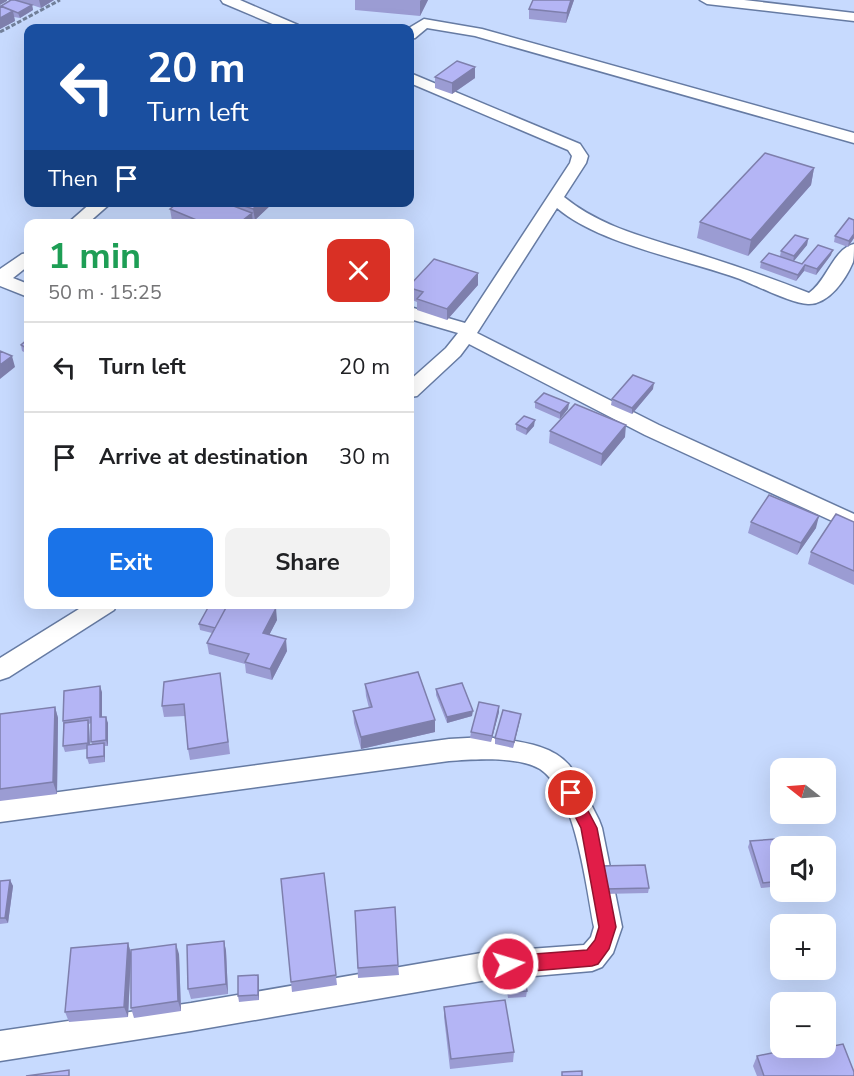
<!DOCTYPE html>
<html lang="en">
<head>
<meta charset="utf-8">
<style>
  body { margin:0; font-family:"Nunito Sans",sans-serif; background:#f2f2f2; color:#202124; height:100vh; display:flex; flex-direction:column; font-size:22px; white-space:nowrap }
  * { box-sizing:border-box; margin:0 }
  p { font-size:20px; color:#757577 }
  .icon { flex:none; width:33px; height:33px; fill:none; stroke:currentColor; stroke-width:2; stroke-linecap:round; stroke-linejoin:round }
  .map { position:relative; flex:1; overflow:hidden }
  .details { position:absolute; left:24px; top:219px; width:390px; height:390px; display:flex; flex-direction:column; background:#fff; border-radius:12px; box-shadow:0 6px 24px #0002 }
  .details>* { flex:none }
  .banner { position:absolute; left:24px; top:24px; width:390px; height:183px; border-radius:12px; box-shadow:0 6px 24px #0002; background:#1a4fa0; color:#fff; overflow:hidden }
  .needle { width:39px; rotate:287deg }
  .controls { position:absolute; left:770px; top:758px; display:grid; gap:12px }
  .controls a { display:grid; place-items:center; width:66px; height:66px; border-radius:12px; background:#fff; box-shadow:0 6px 24px #0002; font-size:30px }
  .pin { position:absolute; display:grid; place-items:center; width:51px; height:51px; color:#fff; margin:-26px; border:3px solid #fff; border-radius:50%; box-shadow:0 2px 6px #0007 }
  .me { position:absolute; width:66px; margin:-33px; rotate:85deg; stroke-linejoin:round; filter:drop-shadow(0 0 4px #0008) }
  .turn { display:flex; align-items:center; gap:21px; height:126px; padding:0 24px; font-size:27px }
  .turn .icon { width:78px; height:78px; stroke-width:2.5 }
  .turn b { display:block; font-size:42px; line-height:51px }
  .then { display:flex; align-items:center; height:57px; padding:0 24px; background:#0003; gap:12px; font-size:22px }
  .round { display:grid; place-items:center; flex:none; width:63px; height:63px; border-radius:12px; background:#f2f2f2 }
  .headline { display:flex; align-items:center; justify-content:space-between; height:102px; padding:0 24px }
  h1 { font-size:36px; font-weight:700; line-height:45px; color:#1e9e55 }
  .cta { display:flex; gap:12px; margin-top:auto; padding:12px 24px }
  .cta a { flex:1; height:69px; border-radius:12px; background:#1a73e8; color:#fff; font-size:24px; font-weight:700; line-height:69px; text-align:center }
  .cta a+a { background:#f2f2f2; color:#202124 }
  ul { padding:0; list-style:none }
  li { display:flex; align-items:center; gap:18px; height:90px; padding:0 24px; border-top:2px solid #e0e0e0 }
  li div { flex:1 }
  li b { display:block; font-size:22px }
  li em { font-style:normal }
  .map>svg:first-child { display:block }
  .lines { fill:none; stroke-linecap:round; stroke-linejoin:round }
  .minor-casing { stroke:#667ba3; stroke-width:3 }
  .path { stroke:#72809a; stroke-width:3; stroke-dasharray:4.5 2; stroke-linecap:butt }
  .minor { fill:#fff; fill-rule:evenodd }
  .wall { fill:#9b9cd3; fill-rule:evenodd }
  .shaded-wall { fill:#7e7fac }
  .building { fill:#b4b5f5; stroke:#7e7fac; stroke-width:1.5 }
  .route { fill:#e11d48; stroke:#92132f; stroke-width:1.5 }
</style>
</head>
<body>
<div class="map">
<svg width="854" height="1076" viewBox="0 0 854 1076">
  <rect width="100%" height="100%" fill="#c7dafe"/>
  <g class="lines">
    <defs>
      <path id="minor" d="M221 0H240L298 25 300 28H282L223 3Z
        M700 0H744L854 13V21L707 4Z
        M424 19 482 29 854 133V143L475 36 427 28 415 38 410 39 409 28Z
        M410 73 580 144 588 156 586 163 564 197C602 228 649 238 695 253 734 265 771 278 809 293 827 281 833 249 854 244 854 249 854 257 853 262 846 279 829 304 809 304 795 305 755 285 740 279 685 259 601 245 557 208L477 333 659 425 854 514V531L645 435 469 344 460 356 417 396 410 397V380L446 348 458 333 410 319V307L465 323 570 163 572 156 568 150 410 83Z
        M92 202H112L87 224H67Z
        M28 253V266L13 278 28 284V297L0 286V269L22 254Z
        M87 604H117L114 610 9 677 0 680V658Z
        M486 737C514 741 555 743 572 769 582 785 590 803 599 820L602 828 622 927 613 953 602 967 592 971 487 980 191 1031 0 1061V1031L191 1003 487 952 584 945 591 937 594 927C586 887 576 793 540 769 518 756 474 759 449 761L0 822V800L449 739Z"/>
    </defs>
    <use href="#minor" class="minor-casing"/>
    <path class="path" d="M0 32 60 0"/>
    <use href="#minor" class="minor"/>
  </g>
  <path class="wall" d="M9 0H54L41 8 32 5 33 10 20 18 14 17 15 21 0 29V6L9 1Z
    M355 0H428L420 16 355 10Z
    M533 0H574L566 23 529 19V9Z
    M475 67V78L452 94 435 88V77Z
    M814 168 811 185 748 256 697 238 700 222Z
    M179 202H274L255 220H252L253 224H179L172 221 170 209Z
    M854 220V238L848 247 834 242 835 236Z
    M808 239 807 245 794 261 802 264 831 255 816 275 804 271 796 281 760 268 761 262 780 256 781 251Z
    M410 285H478L447 320 417 310V302L410 299Z
    M28 339V354L22 351 21 345Z
    M653 389 632 414 611 405 612 399Z
    M535 402 569 403 568 409 560 419 535 408Z
    M516 424 534 426 526 435 516 430Z
    M550 431 625 437 601 466 549 443Z
    M751 522 816 528 797 555 748 533Z
    M854 522V585L808 564 811 552Z
    M277 620 269 635 287 651 272 680 246 673 245 664 209 654 207 643 212 633 200 630 199 624Z
    M220 673 230 754 190 760 188 749 185 716 164 717 162 706Z
    M365 684 435 732 361 749 354 723 353 711 369 708 366 696Z
    M436 689 472 716 447 723 436 695Z
    M102 692V717L108 723V746H105V762L89 764 87 758V749L65 752 63 746V721ZM91 723 92 745H90L89 724Z
    M55 707 58 718 57 794 0 801V714Z
    M499 712 491 742 470 738 471 732Z
    M521 714 520 720 513 748 495 744V738Z
    M750 841 780 850V886L761 888 748 847Z
    M600 866 649 888 648 893 603 894 599 872Z
    M324 873 337 985 292 992 291 982Z
    M10 880 13 886 8 923 0 924V881Z
    M355 911 398 965 399 975 358 978Z
    M224 941 226 951 228 994 191 999 188 989Z
    M128 943 131 953 179 954 181 1011 134 1018 131 1008V959L128 1017 69 1022 65 1012Z
    M505 966 527 991 526 997 508 998 504 971Z
    M258 975 259 980V1000L239 1002 238 996Z
    M444 1007 514 1052 513 1062 450 1069 444 1017Z
    M803 1052 854 1076H757L753 1066 757 1056Z"/>
  <path class="shaded-wall" d="M0 0H7V1L0 5Z
    M39 0H54L41 8Z
    M421 0H428L420 16V1Z
    M571 0H574L566 23 567 13Z
    M32 5 33 10 20 18 18 13Z
    M13 11 15 21 0 29V18Z
    M475 67V78L452 94V83Z
    M814 168 811 185 748 256 751 240Z
    M260 202H274L255 220 253 209Z
    M252 213 253 224H238Z
    M854 234V238L848 247 849 241Z
    M808 239 807 245 793 262 794 256Z
    M833 250 831 255 816 275 817 269Z
    M805 265 804 271 796 281 798 275Z
    M478 273V285L447 320V309Z
    M12 356 15 367 0 379V365Z
    M654 383 653 389 632 414V408Z
    M569 403 568 409 560 419V413Z
    M535 420 534 426 526 435 527 429Z
    M626 425 625 437 601 466 602 454Z
    M819 516 816 528 797 555 801 543Z
    M276 608 277 620 264 645 263 633Z
    M286 639 287 651 272 680 270 669Z
    M100 686 102 692V723L100 717Z
    M499 706V712L491 742 492 736Z
    M55 707 58 718 57 794 53 782Z
    M473 711 472 716 447 723V717Z
    M521 714 520 720 513 748 514 742Z
    M106 717 108 723V746L106 740Z
    M88 720 89 726 90 748 88 743Z
    M435 720V732L361 749V737Z
    M104 743 105 749V762L104 756Z
    M10 880 13 886 8 923 5 918Z
    M224 941 226 951 228 994 226 984Z
    M128 943 131 954 128 1017 124 1007Z
    M176 944 179 954 181 1011 178 1001Z
    M258 975 259 980V1000L258 995Z"/>
  <path class="building" d="M11 0H15L32 5 18 13 1 6Z
    M533 0H571L567 13 529 9Z
    M0 6 13 11 0 18Z
    M457 61 475 67 452 83 435 77Z
    M765 153 814 168 751 240 700 222Z
    M179 202H223L252 213 238 224H206L170 209Z
    M232 202H260L253 209Z
    M849 218 854 220V234L849 241 835 236Z
    M795 235 808 239 794 256 781 251Z
    M818 245 833 250 817 269 805 265 798 275 761 262 769 253 802 264Z
    M434 259 478 273 447 309 417 299 423 292 410 288V285Z
    M28 339V349L21 345Z
    M0 351 12 356 0 365Z
    M633 375 654 383 632 408 612 399Z
    M544 393 569 403 560 413 535 402Z
    M575 404 626 425 602 454 550 431Z
    M524 416 535 420 527 429 516 424Z
    M769 495 819 516 801 543 751 522Z
    M836 514 854 522V571L811 552Z
    M210 604H228L215 628 199 624Z
    M228 604H262L276 608 263 633 286 639 270 669 245 662 249 654 207 643Z
    M418 672 435 720 361 737 353 711 372 707 365 684Z
    M220 673 228 742 188 749 184 704 162 706 164 682Z
    M462 683 473 711 447 717 436 689Z
    M100 686V717H106V740L91 742V717L63 721 64 691Z
    M479 702 499 706 492 736 471 732Z
    M55 707 53 782 0 789V714Z
    M503 710 521 714 514 742 495 738Z
    M88 720V743L63 746 64 723Z
    M104 743V756L87 758V745Z
    M776 839 780 850V881L763 883 750 841Z
    M645 865 649 888 604 889 600 866Z
    M324 873 336 975 291 982 281 879Z
    M10 880 5 918H0V881Z
    M395 907 398 965 358 968 355 911Z
    M224 941 226 984 188 989 187 945Z
    M128 943 124 1007 65 1012 71 948Z
    M176 944 178 1001 131 1008V950Z
    M523 965 527 991 508 992 505 966Z
    M258 975V995L238 996V976Z
    M505 1000 514 1052 451 1059 444 1007Z
    M843 1044 854 1072V1076H764L757 1056 802 1047 803 1052Z
    M69 1070V1076H26Z
    M582 1071V1076H562V1072Z"/>
  <path class="route" d="M571 786 576 788 597 828 616 927 609 949 598 964 592 966 508 973 502 970 500 964 502 959 508 956 587 950 595 940 599 927 581 828 563 793 565 788Z"/>
</svg>
<div class="controls">
<a><svg class="needle" viewBox="-14 -14 28 28"><path d="M0-13l5 13h-10z" fill="#e53935"/><path d="M0 13l5-13h-10z" fill="#757577"/></svg></a>
<a><svg class="icon" aria-label="sound" viewBox="0 0 24 24"><path d="M4 9h4l5-4v14l-5-4H4zM17 9q2 3 0 6"/></svg></a>
<a>+</a>
<a>−</a>
</div>
<div class="pin" style="left:571px;top:793px;background:#d93025"><svg class="icon" aria-label="arrive" viewBox="0 0 24 24"><path d="M6 21V4h12l-3 4 3 4H6"/></svg></div>
<svg class="me" style="left:508px;top:964px" viewBox="-20 -20 40 40"><circle r="17" fill="#e11d48" stroke="#fff" stroke-width="3"/><path d="M0-11L8 9 0 5-8 9z" fill="#fff"/></svg>
<div class="banner">
<div class="turn"><svg class="icon" aria-label="left" viewBox="0 0 24 24"><path d="M17 20v-9H6M10 6l-5 5 5 5"/></svg><div><b>20 m</b>Turn left</div></div>
<div class="then">Then<svg class="icon" aria-label="arrive" viewBox="0 0 24 24"><path d="M6 21V4h12l-3 4 3 4H6"/></svg></div>
</div>
<section class="details">
<div class="headline"><div><h1>1 min</h1><p>50 m · 15:25</p></div><a class="round" style="background:#d93025;color:#fff"><svg class="icon" aria-label="close" viewBox="0 0 24 24"><path d="M6 6l12 12M18 6L6 18"/></svg></a></div>
<ul>
<li><svg class="icon" aria-label="left" viewBox="0 0 24 24"><path d="M17 20v-9H6M10 6l-5 5 5 5"/></svg><div><b>Turn left</b></div><em>20 m</em></li>
<li><svg class="icon" aria-label="arrive" viewBox="0 0 24 24"><path d="M6 21V4h12l-3 4 3 4H6"/></svg><div><b>Arrive at destination</b></div><em>30 m</em></li>
</ul>
<div class="cta"><a>Exit</a><a>Share</a></div>
</section>
</div>
</body>
</html>
